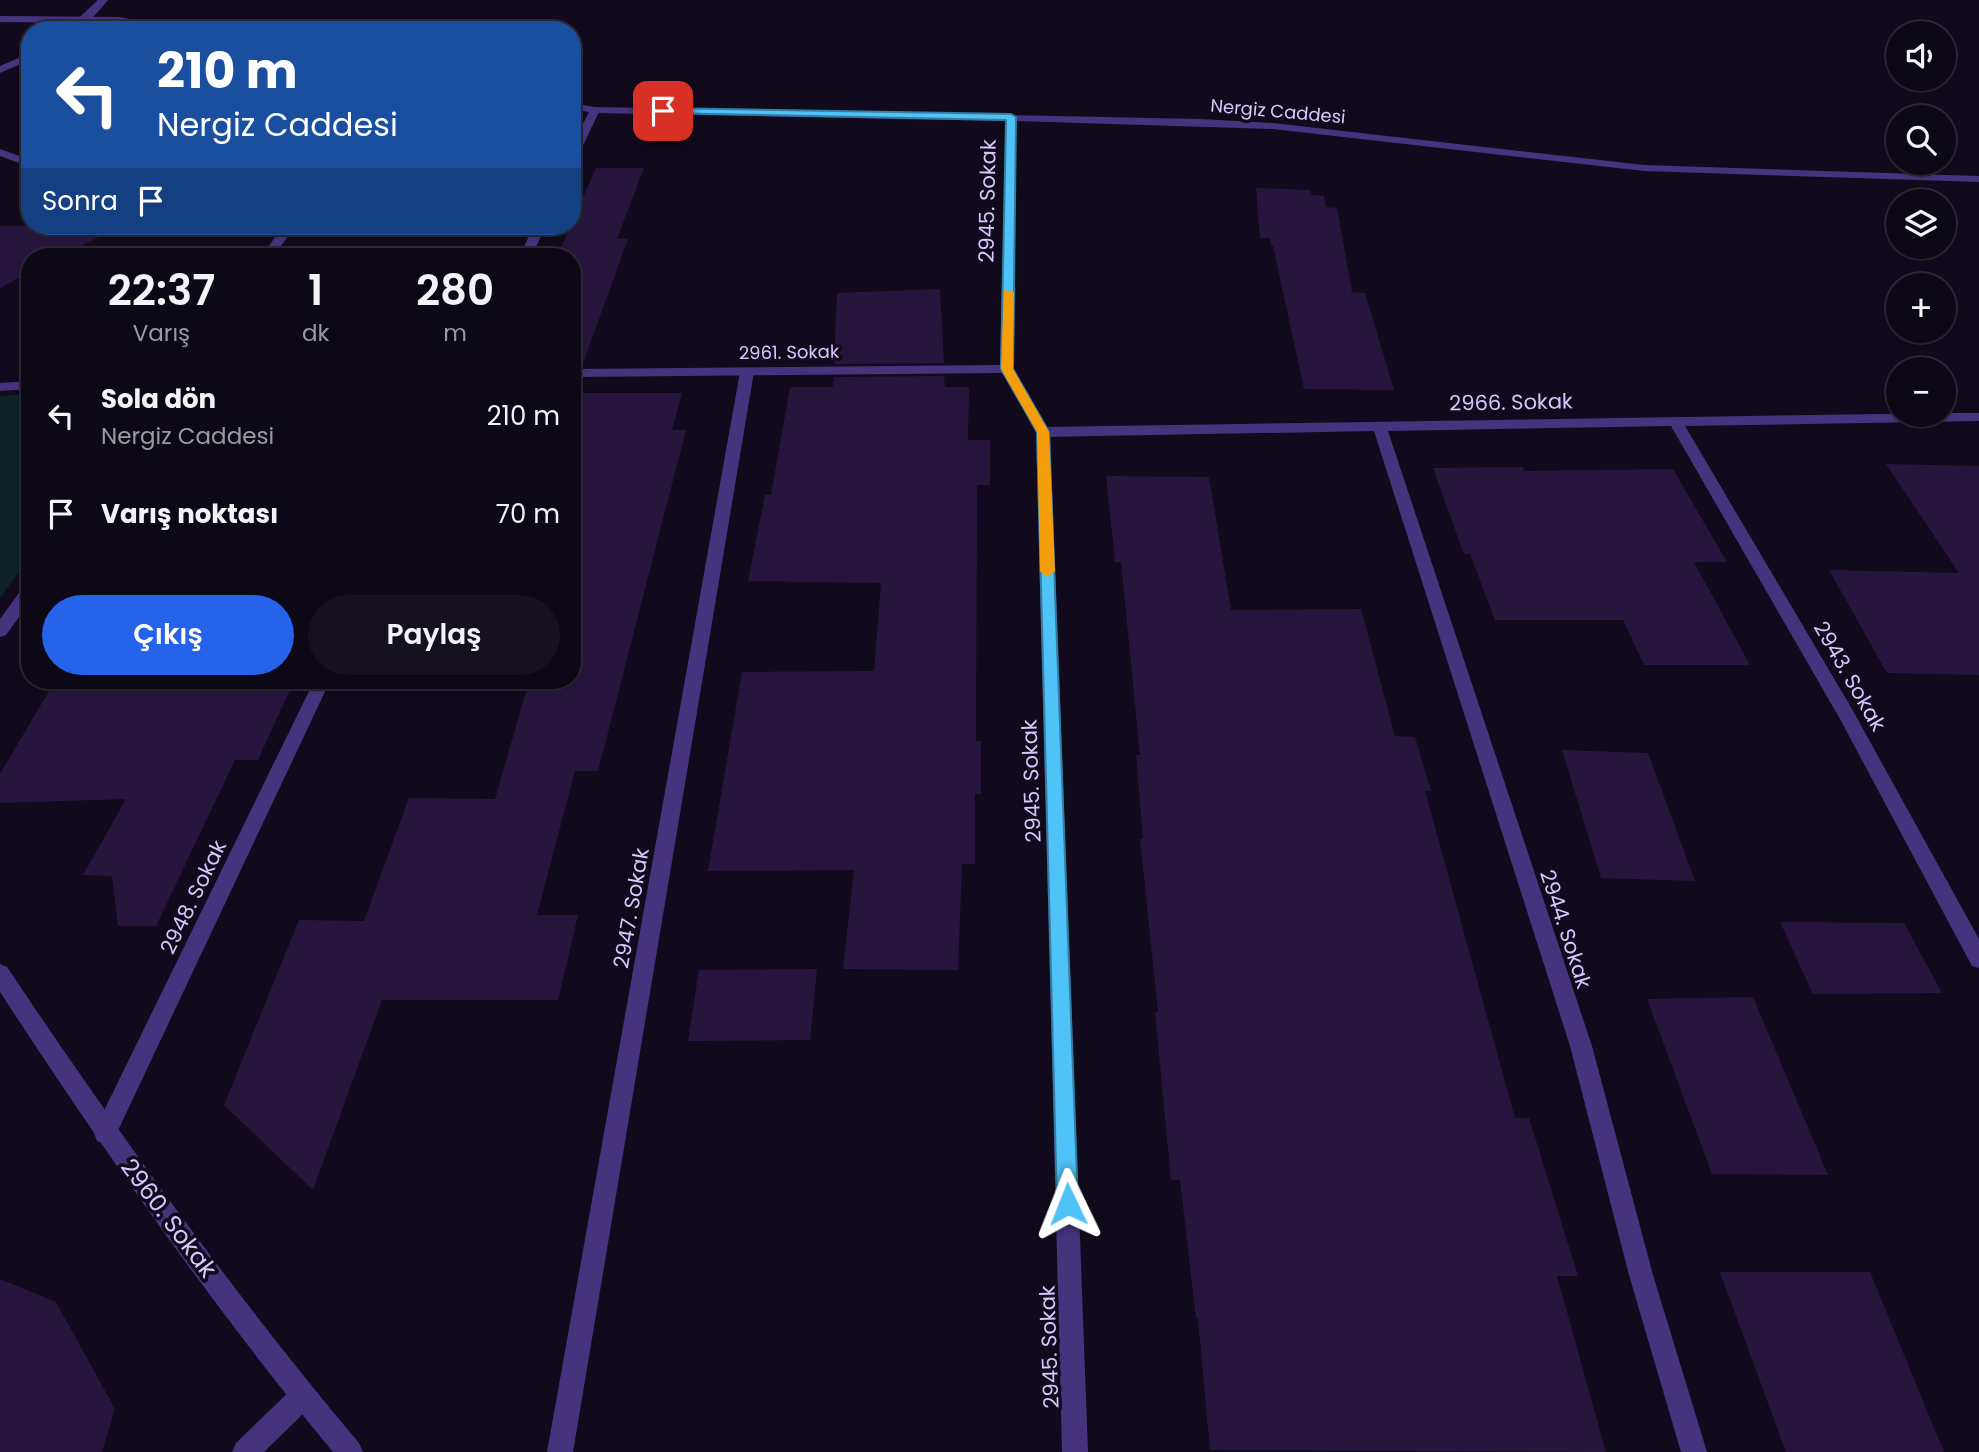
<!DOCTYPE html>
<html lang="tr">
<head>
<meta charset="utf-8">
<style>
  body { margin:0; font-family:Poppins,sans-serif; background:#16111e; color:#f1f3f6; height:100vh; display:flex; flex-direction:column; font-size:26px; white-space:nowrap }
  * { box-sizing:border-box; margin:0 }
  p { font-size:23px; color:#9a9aa0 }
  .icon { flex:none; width:38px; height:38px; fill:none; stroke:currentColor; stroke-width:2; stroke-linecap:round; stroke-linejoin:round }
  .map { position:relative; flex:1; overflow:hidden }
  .panel { position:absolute; left:21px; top:248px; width:560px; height:441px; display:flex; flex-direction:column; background:#0d0815; border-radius:28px; box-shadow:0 2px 5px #0004,0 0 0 2px #2d2934 }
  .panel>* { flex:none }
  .top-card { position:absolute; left:21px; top:21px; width:560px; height:214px; border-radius:28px; box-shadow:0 2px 5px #0004,0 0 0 2px #2d2934; background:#1a4fa0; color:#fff; overflow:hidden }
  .controls { position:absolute; left:1886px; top:21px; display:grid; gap:14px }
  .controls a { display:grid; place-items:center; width:70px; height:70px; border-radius:50%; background:#0d0815; box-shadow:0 2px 5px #0004,0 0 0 2px #2d2934; font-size:35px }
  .pin { position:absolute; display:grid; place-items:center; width:60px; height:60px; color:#fff; margin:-30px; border-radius:14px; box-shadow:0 4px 10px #0006 }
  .me { position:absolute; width:77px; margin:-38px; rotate:358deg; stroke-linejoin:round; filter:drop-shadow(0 0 5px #0008) }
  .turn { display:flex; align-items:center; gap:24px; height:147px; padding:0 21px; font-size:32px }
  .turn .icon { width:91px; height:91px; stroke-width:2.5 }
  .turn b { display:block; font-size:49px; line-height:60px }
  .then { display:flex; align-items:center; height:66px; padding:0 21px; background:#0003; gap:14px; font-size:26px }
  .eta { display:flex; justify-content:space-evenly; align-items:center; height:119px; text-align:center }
  .eta b { font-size:42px; font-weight:600; line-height:49px }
  .cta { display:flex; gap:14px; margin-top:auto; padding:14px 21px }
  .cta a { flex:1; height:80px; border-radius:42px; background:#2563eb; color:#fff; font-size:28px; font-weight:600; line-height:80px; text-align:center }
  .cta a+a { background:#16111e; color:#f1f3f6 }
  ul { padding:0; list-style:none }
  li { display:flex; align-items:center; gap:21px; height:98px; padding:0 21px }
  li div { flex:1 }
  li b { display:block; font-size:26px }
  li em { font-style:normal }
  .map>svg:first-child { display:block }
  .green { fill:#0d2226 }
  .building { fill:#26163e }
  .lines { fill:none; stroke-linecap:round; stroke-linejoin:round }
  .minor { fill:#45347d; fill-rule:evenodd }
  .tertiary { fill:#45347d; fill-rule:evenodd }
  .route { fill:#4fc3f7; stroke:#337fa1; stroke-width:2 }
  .slow { fill:#f59e0b }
  .labels { text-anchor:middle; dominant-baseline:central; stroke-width:7; stroke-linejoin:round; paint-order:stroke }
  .far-street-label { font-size:18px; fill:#d8c6ff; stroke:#110a1c }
  .street-label { font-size:21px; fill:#d8c6ff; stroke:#110a1c }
  .near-street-label { font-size:24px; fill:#d8c6ff; stroke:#110a1c }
</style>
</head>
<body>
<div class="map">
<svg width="1979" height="1452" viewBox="0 0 1979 1452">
  <rect width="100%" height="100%" fill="#110a1c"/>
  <path class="green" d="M30 394V556L0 598V396Z"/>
  <path class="building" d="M596 168H644L617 239H628L582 366H572V257H557Z
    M1256 188 1310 190 1311 195 1324 196 1326 207 1337 208 1352 292 1365 293 1394 390 1304 389 1273 246 1271 245 1270 238H1260Z
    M0 226H121L59 257H30V272L0 288Z
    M940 289 944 363 834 364 837 293Z
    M944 376 945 387H969L968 440H990V485H977L976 741H981V794H975V864H962L958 970 843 969 854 870 708 871 742 672 874 671 881 583 748 581 765 495H771L790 387H833L834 377Z
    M572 393H682L672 430H686L598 771H575L537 915H578L558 1000H382L313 1190 224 1105 299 920 364 921 409 798 495 799 529 681H572Z
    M1886 464 1979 466V675L1887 673 1829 570 1959 573Z
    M1523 467 1524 471 1673 469 1727 562H1694L1750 665H1644L1623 620H1495L1470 554H1464L1433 468Z
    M1106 476 1209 477 1231 610 1361 609 1395 736 1415 737 1431 791H1425L1515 1118H1529L1578 1276H1557L1606 1452 1210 1450 1198 1318H1196L1180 1180H1171L1155 1012H1158L1140 839H1143L1136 755H1140L1121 562H1115Z
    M55 681H294L258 760H235L156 926H118L112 876 83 875 126 799 0 803V774Z
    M1562 750 1648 753 1695 881 1601 878Z
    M1780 922 1904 923 1942 993 1813 994Z
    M817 969 810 1040 688 1041 699 970Z
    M1753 997 1828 1175 1712 1174 1647 999Z
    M1720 1272H1870L1944 1452H1786Z
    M0 1279 56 1302 115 1409 102 1452H0Z"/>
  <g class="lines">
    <path class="minor" d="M98 0H108C96 14 85 30 66 30Z
      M30 53V60L0 73V66Z
      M591 108 600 110 577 158 572 161V146Z
      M0 149 30 160V167L0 156Z
      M283 226H295L273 257H261Z
      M534 226H546L531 257H519Z
      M747 368 754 372 573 1452H547L740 372Z
      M1944 413H1979V421L1685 426 1852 709 1979 939V968L1972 966 1840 719 1671 426 1388 431 1592 1046 1653 1275 1707 1452H1681L1629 1275 1570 1046 1374 431 1043 437 1036 432 1043 427Z
      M30 584V602L6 635 0 637V619L24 586Z
      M314 681H330L113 1141 105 1144 97 1141 94 1133 97 1125Z
      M303 1383 312 1387 316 1396 312 1405 264 1452H232L236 1443 294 1387Z"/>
    <path class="tertiary" d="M0 16 119 17 193 30H167L119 23 0 22Z
      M572 103 595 107 1201 119 1273 123 1644 165 1979 176V182L1644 171 1273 129 1016 121 1014 369 1050 432 1088 1452H1062L1036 432 1003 373 572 377V369L1000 365 1006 121 595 113 572 109Z
      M30 381V389L0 391V383Z
      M0 964 7 967C117 1131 232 1292 359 1443L363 1452H333C212 1306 103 1150 0 992Z"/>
  </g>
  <path class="route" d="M663 108 1011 114 1016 117 1013 369 1049 432 1078 1204 1075 1211 1068 1214 1060 1211 1057 1204 1037 432 1001 369 1006 120 660 113 658 111Z"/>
  <path class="slow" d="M1004 290 1014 292 1013 369 1049 432 1055 571 1047 577 1040 571 1037 432 1001 369Z"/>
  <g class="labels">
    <g class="far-street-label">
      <text transform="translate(1278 111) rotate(5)">Nergiz Caddesi</text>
      <text transform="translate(789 352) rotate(-1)">2961. Sokak</text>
    </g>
    <g class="street-label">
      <text transform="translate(987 201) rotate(-89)">2945. Sokak</text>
      <text transform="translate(1511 402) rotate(-1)">2966. Sokak</text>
      <text transform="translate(1850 676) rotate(60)">2943. Sokak</text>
      <text transform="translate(1031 781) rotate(-92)">2945. Sokak</text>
      <text transform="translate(193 897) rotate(-64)">2948. Sokak</text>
      <text transform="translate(631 908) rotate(-80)">2947. Sokak</text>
      <text transform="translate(1566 929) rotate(72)">2944. Sokak</text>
      <text transform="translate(1049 1347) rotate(-92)">2945. Sokak</text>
    </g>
    <g class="near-street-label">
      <text transform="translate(169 1218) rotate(53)">2960. Sokak</text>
    </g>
  </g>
</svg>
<div class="controls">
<a><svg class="icon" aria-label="sound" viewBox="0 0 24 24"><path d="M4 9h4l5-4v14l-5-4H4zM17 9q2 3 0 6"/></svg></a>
<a><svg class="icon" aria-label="search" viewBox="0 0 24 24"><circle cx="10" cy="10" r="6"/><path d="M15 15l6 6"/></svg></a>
<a><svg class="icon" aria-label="layers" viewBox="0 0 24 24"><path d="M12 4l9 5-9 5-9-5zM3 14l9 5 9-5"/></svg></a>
<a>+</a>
<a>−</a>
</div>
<div class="pin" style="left:663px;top:111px;background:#d93025"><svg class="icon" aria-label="arrive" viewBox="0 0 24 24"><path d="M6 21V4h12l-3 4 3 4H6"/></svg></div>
<svg class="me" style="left:1068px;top:1204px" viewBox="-20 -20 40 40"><path d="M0-17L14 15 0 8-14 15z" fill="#4fc3f7" stroke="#fff" stroke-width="4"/></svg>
<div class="top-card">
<div class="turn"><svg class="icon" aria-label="left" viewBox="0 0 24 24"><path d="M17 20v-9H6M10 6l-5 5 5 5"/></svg><div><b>210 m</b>Nergiz Caddesi</div></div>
<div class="then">Sonra<svg class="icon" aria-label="arrive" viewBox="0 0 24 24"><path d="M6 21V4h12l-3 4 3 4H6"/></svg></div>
</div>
<section class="panel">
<div class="eta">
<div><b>22:37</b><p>Varış</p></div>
<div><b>1</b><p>dk</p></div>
<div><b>280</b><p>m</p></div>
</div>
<ul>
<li><svg class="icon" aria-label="left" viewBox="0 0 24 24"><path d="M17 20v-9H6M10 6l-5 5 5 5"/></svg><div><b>Sola dön</b><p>Nergiz Caddesi</p></div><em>210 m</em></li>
<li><svg class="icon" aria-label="arrive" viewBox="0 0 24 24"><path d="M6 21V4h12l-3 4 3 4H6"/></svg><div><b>Varış noktası</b></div><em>70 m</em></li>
</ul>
<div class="cta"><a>Çıkış</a><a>Paylaş</a></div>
</section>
</div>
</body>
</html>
